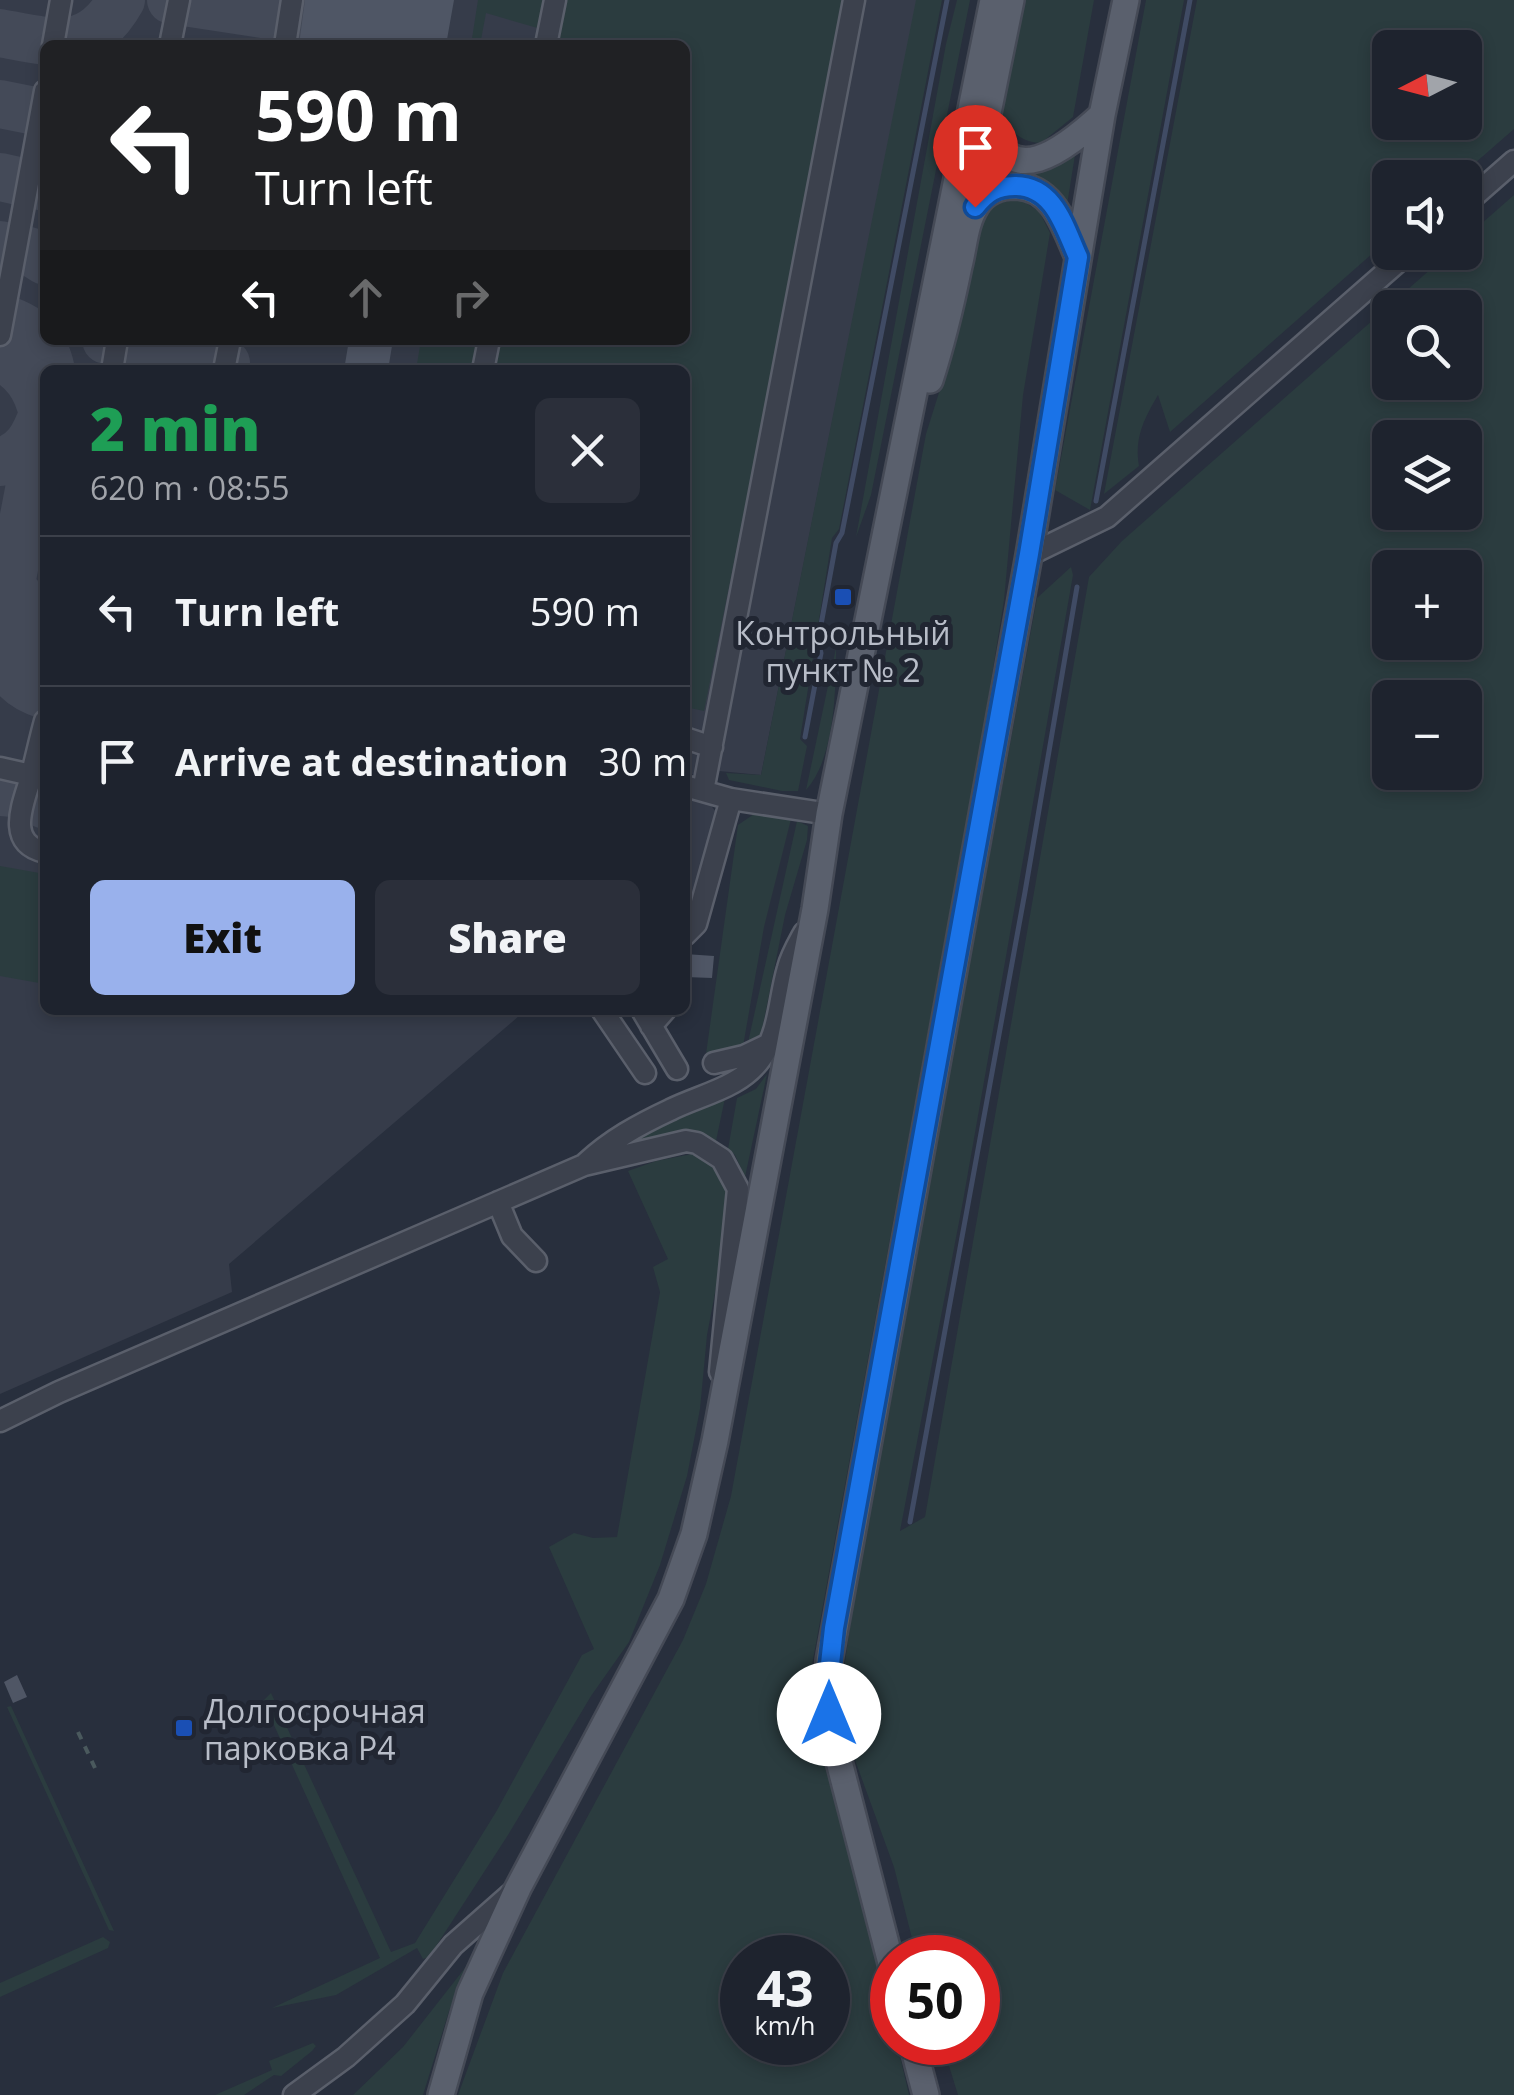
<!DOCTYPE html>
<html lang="en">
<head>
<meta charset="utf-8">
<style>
  body { margin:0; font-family:"Open Sans",sans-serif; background:#2b2f3a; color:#f1f3f6; height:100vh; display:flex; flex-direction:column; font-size:38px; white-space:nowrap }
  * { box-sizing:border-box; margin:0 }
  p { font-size:32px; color:#a1a4aa }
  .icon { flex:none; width:55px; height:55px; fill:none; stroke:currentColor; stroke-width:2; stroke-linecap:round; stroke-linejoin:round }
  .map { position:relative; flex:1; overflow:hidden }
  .panel { position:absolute; left:40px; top:365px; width:650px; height:650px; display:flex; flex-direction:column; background:#1e232e; border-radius:15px; box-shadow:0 5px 15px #0003,0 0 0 2px #3c404a }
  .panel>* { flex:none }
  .hud { position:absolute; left:40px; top:40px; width:650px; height:305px; border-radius:15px; box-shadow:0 5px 15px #0003,0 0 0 2px #3c404a; background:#202124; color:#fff; overflow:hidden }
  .needle { width:65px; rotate:264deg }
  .tools { position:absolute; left:1372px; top:30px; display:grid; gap:20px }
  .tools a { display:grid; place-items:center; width:110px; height:110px; border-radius:15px; background:#1e232e; box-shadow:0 5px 15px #0003,0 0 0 2px #3c404a; font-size:50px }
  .speed { position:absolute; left:720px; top:1935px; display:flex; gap:20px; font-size:50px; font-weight:700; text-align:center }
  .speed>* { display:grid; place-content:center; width:130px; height:130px; border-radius:50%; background:#1e232e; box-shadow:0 5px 15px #0003,0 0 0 2px #3c404a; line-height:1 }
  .speed small { font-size:25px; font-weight:400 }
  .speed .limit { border:15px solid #d22; background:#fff; color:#111 }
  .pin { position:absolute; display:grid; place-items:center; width:85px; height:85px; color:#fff; margin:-102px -42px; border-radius:50% 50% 50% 0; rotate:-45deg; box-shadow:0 0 10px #0007 }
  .pin .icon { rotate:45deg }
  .me { position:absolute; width:110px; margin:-55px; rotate:0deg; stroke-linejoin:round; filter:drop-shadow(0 0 8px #0008) }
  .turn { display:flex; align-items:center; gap:35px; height:210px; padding:0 50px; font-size:45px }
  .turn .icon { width:130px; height:130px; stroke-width:2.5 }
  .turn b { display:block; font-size:70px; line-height:85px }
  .lanes { display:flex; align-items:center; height:95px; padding:0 50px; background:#0003; justify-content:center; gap:50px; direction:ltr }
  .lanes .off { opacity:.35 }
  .round { display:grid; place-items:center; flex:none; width:105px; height:105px; border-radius:15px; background:#2b2f3a }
  .overview { display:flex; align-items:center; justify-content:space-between; height:170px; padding:0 50px }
  h1 { font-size:60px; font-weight:800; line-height:75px; color:#1e9e55 }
  .cta { display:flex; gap:20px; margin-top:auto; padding:20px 50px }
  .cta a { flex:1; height:115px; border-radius:15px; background:#99b1ec; color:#111; font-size:40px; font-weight:800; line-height:115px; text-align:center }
  .cta a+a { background:#2b2f3a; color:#f1f3f6 }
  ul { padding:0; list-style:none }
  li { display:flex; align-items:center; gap:30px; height:150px; padding:0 50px; border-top:2px solid #3c404a }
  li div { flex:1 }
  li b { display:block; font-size:38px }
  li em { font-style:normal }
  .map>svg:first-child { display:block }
  .airport { fill:#363c4a; fill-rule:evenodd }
  .green { fill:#2b3c3f; fill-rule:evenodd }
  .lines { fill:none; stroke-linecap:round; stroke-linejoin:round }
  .stream { stroke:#404b64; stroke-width:5 }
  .taxiway { stroke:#444a58; stroke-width:48 }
  .building { fill:#4f5665 }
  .minor-casing { stroke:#5a5f6b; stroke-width:25 }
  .major-casing { stroke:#454a56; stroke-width:30 }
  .path { stroke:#4a595d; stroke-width:4; stroke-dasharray:8 8; stroke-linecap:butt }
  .minor { stroke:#3c414d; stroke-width:20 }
  .major { stroke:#5a606d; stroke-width:25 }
  .route-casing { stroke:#114b97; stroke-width:25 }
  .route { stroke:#1a73e8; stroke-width:18 }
  .transit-dot { fill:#1a4fb4; stroke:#212632; stroke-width:4 }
  .labels { text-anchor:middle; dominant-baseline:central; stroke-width:10; stroke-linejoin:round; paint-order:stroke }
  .poi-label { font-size:32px; fill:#b8bdc8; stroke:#212632 }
</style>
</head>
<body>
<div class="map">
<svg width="1514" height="2095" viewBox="0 0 1514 2095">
  <rect width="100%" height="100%" fill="#282f3d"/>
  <path class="airport" d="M0 0H917L761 775 709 770 696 775 685 773V370H45V1010H526L229 1264 232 1292 0 1394ZM45 45H685V340H45Z
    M685 799 709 803 716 812 718 821 701 895 685 906Z"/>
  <path class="green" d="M478 0H547L541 29 486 13 480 45H471Z
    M566 0H847L704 711 685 707V370H490L496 340H685V45H557Z
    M916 0H942L839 529 832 538 800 739 807 746 798 791H782L729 780 726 773 761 775Z
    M957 0H970L871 495 856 537 946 44Z
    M1023 0H1094L1073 117 1041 143C1015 142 1000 122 999 97Z
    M1146 0H1184L1090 510 1055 490Z
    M1197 0H1514V129L1459 177 1390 178V238L1170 432 1158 395C1144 419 1134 438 1139 466L1104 494ZM1390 48H1465V122H1390Z
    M984 137 1044 167H1055L1075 155 1067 205C1045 168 1011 163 976 186L974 184Z
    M1514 195V2095H958L942 2043 978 2042V1958H917L894 1867 851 1749 844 1706V1668L861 1553 1037 598 1071 567 1073 575 963 1201 900 1531 925 1517 1089 577 1122 541 1449 253 1465 252V238ZM1390 308H1465V382H1390ZM1390 438H1465V512H1390ZM1390 568H1465V642H1390ZM1390 698H1465V772H1390Z
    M1019 199 1039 211 1050 233 1023 395 1004 600 984 725 812 1665 821 1738 892 2025V2042L897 2043 909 2095H458L503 1973 683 1640 706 1584 731 1496 926 434 953 348 977 226 994 204ZM742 1958H828V2042H742Z
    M421 340H477L471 370H416Z
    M836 648C836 690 835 758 806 790Z
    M757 812 792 815 764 927 742 1052 725 1056 706 1054 738 825Z
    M797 821 808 826 807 840 785 915 760 1040 747 1047Z
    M0 866 45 874V984L0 976Z
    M767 1074 745 1177 735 1155 728 1149 737 1098 756 1089Z
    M725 1098 716 1141 685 1131 629 1147 625 1142Z
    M697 1153 714 1161 726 1179 731 1209 707 1335 700 1409 687 1476 660 1565 629 1642 591 1696 508 1835 429 1957 423 1959 417 1948 336 1995 272 2008 380 1958 263 1701 271 1693 391 1952 415 1943 496 1812 582 1655 594 1649 549 1547 574 1533 593 1538 617 1537 660 1292 653 1267 668 1259 628 1171 656 1161Z
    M11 1706 114 1931 109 1930 7 1707Z
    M103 1937 110 1942 108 1948 0 1997V1983Z
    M472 1959 449 2011 423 2095H353L403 2047Z
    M313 2043 316 2046 312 2051 281 2076 274 2075 244 2095H215L272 2070 269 2061Z"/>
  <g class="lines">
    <path class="stream" d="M1096 501 1190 0
      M805 737 821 653 818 641 836 543 842 533 947 0
      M910 1522 1025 892 1077 587"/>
    <path class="taxiway" d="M171 0 289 18
      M0 33C53 43 90 55 121 0
      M0 104 45 113
      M0 177 45 187
      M0 245 29 251 45 261
      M0 318C29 325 45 341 51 370
      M106 340 226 363
      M0 357C25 369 37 388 43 414 34 438 26 454 0 462
      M17 593 8 602C14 624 23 638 45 647
      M45 606C24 607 14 621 1 635 2 666 15 686 45 695
      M0 642 45 406
      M0 792 25 794 45 805"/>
  </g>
  <path class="building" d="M305 0H454L446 45H299Z
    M349 340H393L388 370H344Z
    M685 954 714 956 712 978 685 977Z
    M17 1675 27 1697 13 1703 4 1682Z"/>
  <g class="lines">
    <defs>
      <path id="minor" d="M53 45 61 0
        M170 45 179 0
        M285 45 292 0
        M546 45 555 0
        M1465 204 1514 161
        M0 335 45 91
        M112 370 117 340
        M224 370 230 340
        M483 370 489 340
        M1029 555 1107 517 1409 252
        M45 721C40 739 36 758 31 777 23 804 5 843 45 852
        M685 738 712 747
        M0 768 31 775
        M685 786 731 799 829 814
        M703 791 854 0
        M685 935 696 924 731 799
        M602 1010 645 1073
        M642 1010 677 1069
        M651 1026 665 1010
        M714 1063 744 1056 767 1045
        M586 1163C611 1140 638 1125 670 1110 702 1094 741 1088 762 1057 780 1030 779 998 788 968 791 956 798 944 804 933
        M498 1202 512 1236 536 1261
        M0 1421 59 1392 584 1165 686 1141 697 1143 722 1159 738 1189 720 1372
        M294 2095 346 2057 405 2004 453 1945 512 1893"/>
      <path id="major" d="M1011 0 987 118C1007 197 1066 148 1102 115
        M930 380C942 343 951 305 959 266 964 247 965 223 976 206 985 191 999 186 1015 186 1054 187 1064 226 1078 257
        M892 1967 834 1742 827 1691 829 1661 1029 555 1102 115 1126 0
        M912 2042 926 2095
        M441 2095 470 1993 518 1888 671 1599 694 1534 715 1441 815 909 829 814 993 0"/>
    </defs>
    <use href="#minor" class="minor-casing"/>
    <use href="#major" class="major-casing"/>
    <path class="path" d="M78 1732 95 1768"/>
    <use href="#minor" class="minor"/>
    <use href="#major" class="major"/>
  </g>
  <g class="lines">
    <defs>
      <path id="route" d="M829 1714 827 1691 834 1628 1029 554 1078 257C1064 226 1054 186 1015 186 996 186 986 193 975 207"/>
    </defs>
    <use href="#route" class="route-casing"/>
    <use href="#route" class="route"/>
  </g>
  <g class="transit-dot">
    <rect x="833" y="587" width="20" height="20" rx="5"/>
    <rect x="174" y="1718" width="20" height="20" rx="5"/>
  </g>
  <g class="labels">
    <g class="poi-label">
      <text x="843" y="632">Контрольный<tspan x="843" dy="37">пункт № 2</tspan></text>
      <text x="204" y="1710" text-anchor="start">Долгосрочная<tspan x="204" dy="37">парковка P4</tspan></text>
    </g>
  </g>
</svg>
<div class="tools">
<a><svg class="needle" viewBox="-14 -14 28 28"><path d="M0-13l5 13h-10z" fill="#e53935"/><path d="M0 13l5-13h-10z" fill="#a1a4aa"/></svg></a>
<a><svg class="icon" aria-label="sound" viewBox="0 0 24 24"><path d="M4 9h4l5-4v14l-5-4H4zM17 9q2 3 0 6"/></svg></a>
<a><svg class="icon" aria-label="search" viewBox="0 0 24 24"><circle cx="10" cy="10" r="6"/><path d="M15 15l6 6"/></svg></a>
<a><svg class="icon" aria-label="layers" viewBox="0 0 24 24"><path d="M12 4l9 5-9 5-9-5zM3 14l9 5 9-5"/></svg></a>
<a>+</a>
<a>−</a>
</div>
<div class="speed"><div>43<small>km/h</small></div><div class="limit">50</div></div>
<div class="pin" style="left:975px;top:207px;background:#d93025"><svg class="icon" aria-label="arrive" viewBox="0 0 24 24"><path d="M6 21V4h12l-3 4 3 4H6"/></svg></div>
<svg class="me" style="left:829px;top:1714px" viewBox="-20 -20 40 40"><circle r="19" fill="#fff"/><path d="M0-13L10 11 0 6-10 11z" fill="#1a73e8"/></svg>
<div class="hud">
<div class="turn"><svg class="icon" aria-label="left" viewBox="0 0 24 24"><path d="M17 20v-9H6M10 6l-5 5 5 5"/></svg><div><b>590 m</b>Turn left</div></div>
<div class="lanes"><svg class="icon" aria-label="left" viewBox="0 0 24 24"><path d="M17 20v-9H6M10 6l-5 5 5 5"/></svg><svg class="icon off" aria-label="ahead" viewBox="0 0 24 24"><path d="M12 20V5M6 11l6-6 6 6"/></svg><svg class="icon off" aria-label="right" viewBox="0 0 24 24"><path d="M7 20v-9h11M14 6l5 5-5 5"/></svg></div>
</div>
<section class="panel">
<div class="overview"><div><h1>2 min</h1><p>620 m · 08:55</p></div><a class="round"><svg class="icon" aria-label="close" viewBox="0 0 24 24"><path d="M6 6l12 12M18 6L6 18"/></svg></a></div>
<ul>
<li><svg class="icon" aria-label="left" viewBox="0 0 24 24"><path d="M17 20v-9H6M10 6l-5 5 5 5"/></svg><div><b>Turn left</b></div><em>590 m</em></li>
<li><svg class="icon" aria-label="arrive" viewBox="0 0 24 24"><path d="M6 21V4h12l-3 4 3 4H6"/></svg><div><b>Arrive at destination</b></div><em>30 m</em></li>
</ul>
<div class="cta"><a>Exit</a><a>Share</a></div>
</section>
</div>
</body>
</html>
